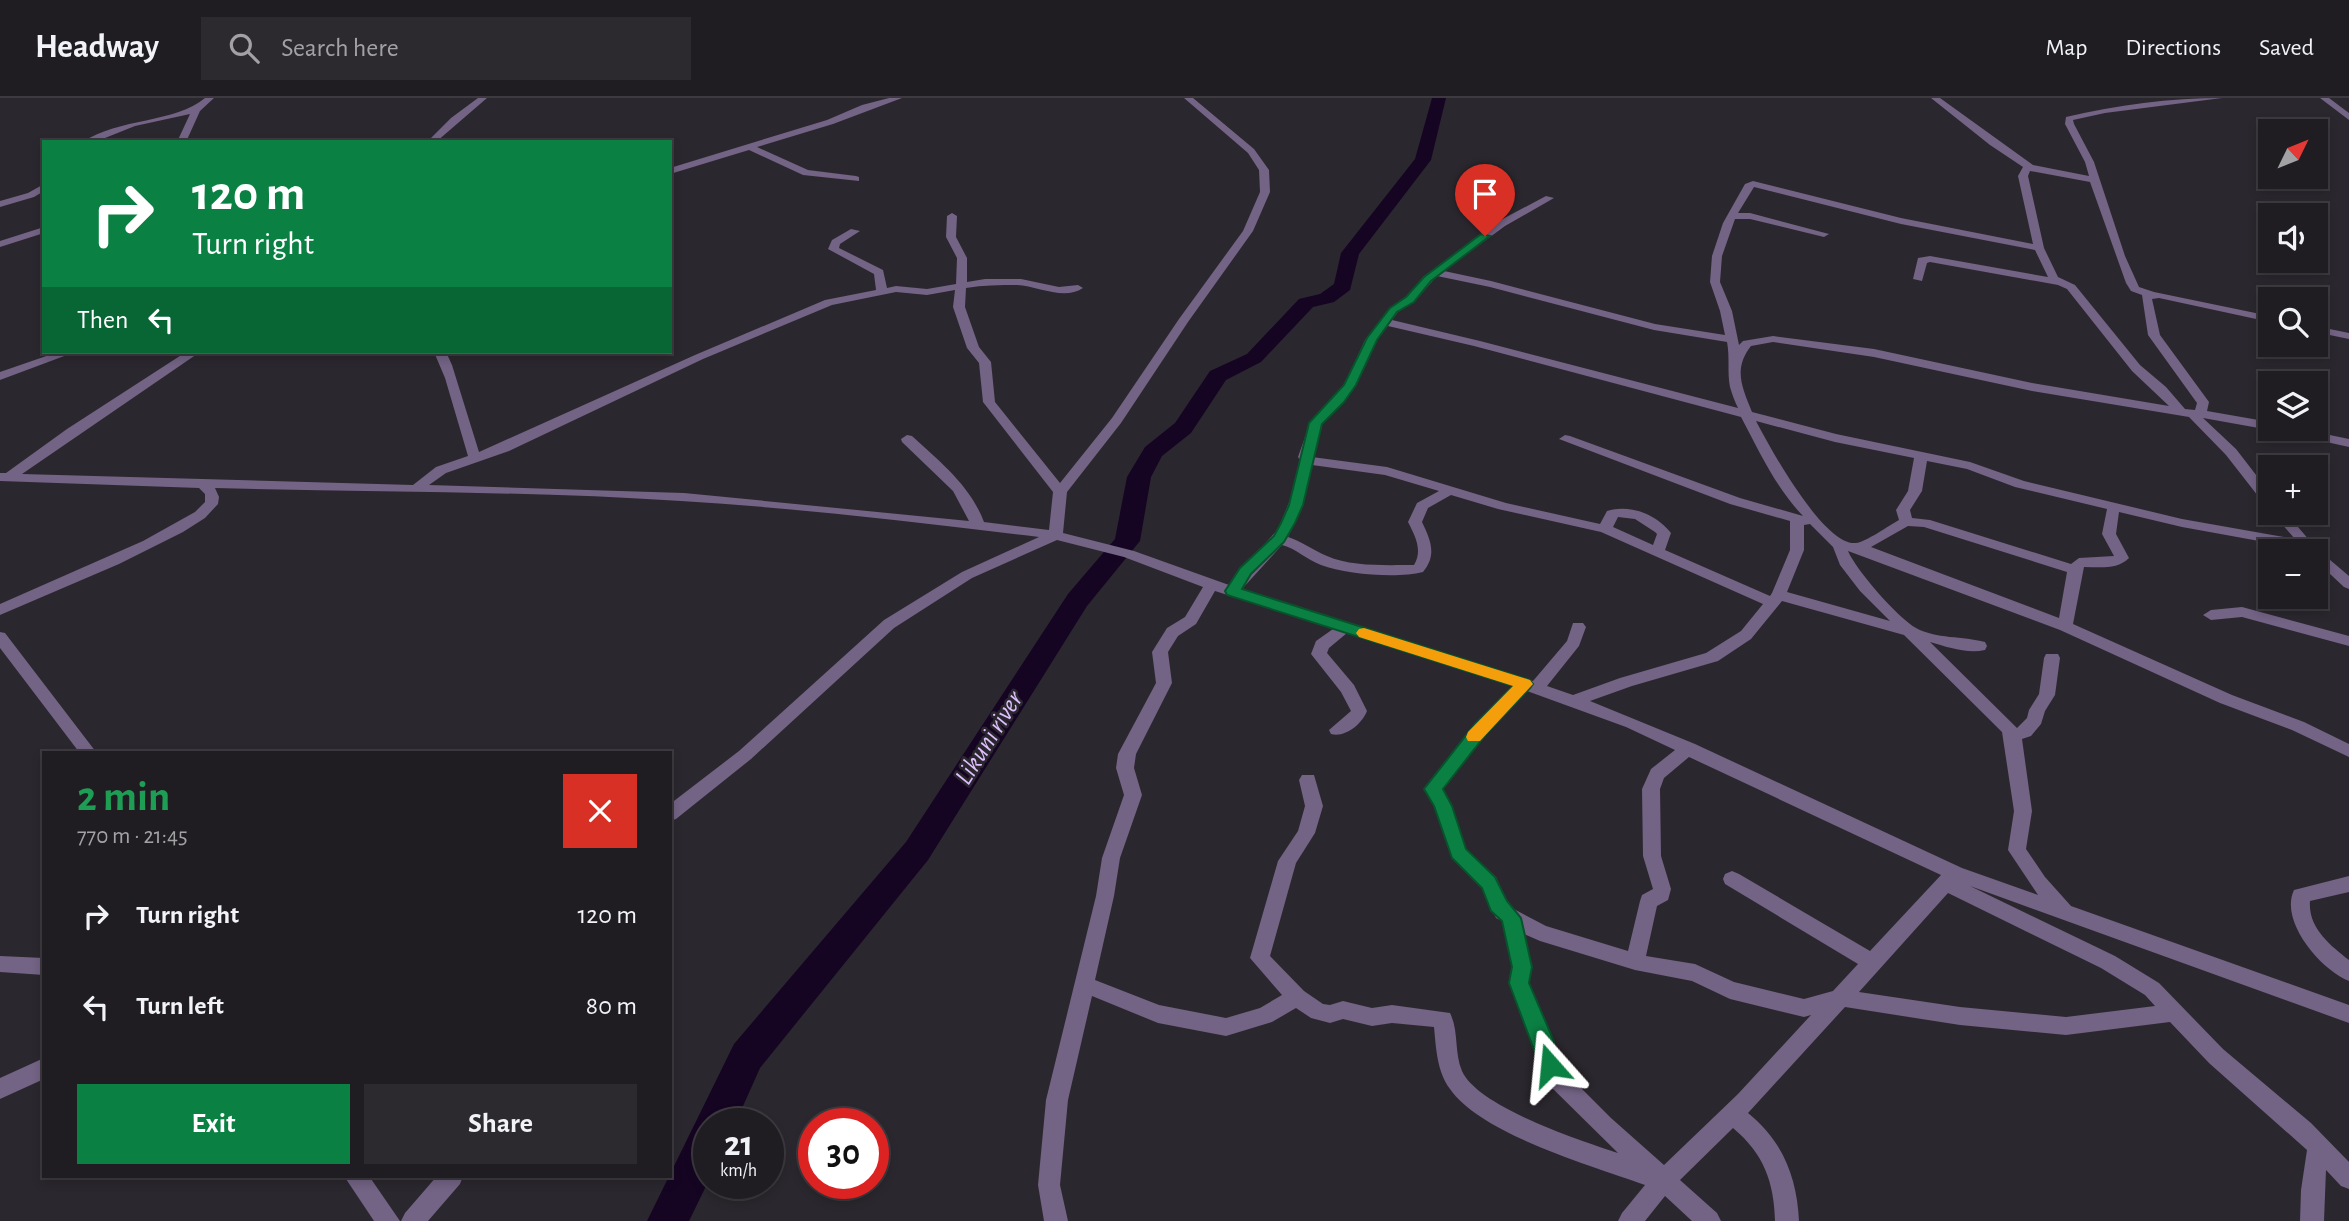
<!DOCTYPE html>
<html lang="en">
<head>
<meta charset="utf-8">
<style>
  body { margin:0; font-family:"Alegreya Sans",sans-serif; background:#2d2a2f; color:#f1f3f6; height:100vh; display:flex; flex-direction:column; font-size:26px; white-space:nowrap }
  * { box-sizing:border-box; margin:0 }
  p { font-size:23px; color:#a2a2a5 }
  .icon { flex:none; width:38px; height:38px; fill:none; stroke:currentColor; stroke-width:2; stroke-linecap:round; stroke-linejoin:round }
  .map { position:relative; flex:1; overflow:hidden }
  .sheet { position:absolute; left:42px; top:653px; width:630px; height:427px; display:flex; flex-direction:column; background:#201d22; border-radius:0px; box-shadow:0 4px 10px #0003,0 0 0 2px #3d3b40 }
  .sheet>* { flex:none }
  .hud { position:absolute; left:42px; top:42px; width:630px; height:214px; border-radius:0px; box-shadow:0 4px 10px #0003,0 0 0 2px #3d3b40; background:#0b8043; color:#fff; overflow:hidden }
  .needle { width:46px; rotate:47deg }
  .fabs { position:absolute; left:2258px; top:21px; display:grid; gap:14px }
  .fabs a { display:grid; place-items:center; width:70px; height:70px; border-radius:0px; background:#201d22; box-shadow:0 4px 10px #0003,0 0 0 2px #3d3b40; font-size:35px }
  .speed { position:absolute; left:693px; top:1010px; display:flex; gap:14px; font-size:35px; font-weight:700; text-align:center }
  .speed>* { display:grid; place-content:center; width:91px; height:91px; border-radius:50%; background:#201d22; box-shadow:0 4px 10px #0003,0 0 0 2px #3d3b40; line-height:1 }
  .speed small { font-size:18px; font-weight:400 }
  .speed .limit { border:10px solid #d22; background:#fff; color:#111 }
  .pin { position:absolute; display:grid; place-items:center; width:60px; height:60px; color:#fff; margin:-72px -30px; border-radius:50% 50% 50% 0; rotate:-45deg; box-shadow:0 0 7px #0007 }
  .pin .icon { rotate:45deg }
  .me { position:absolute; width:77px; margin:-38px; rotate:342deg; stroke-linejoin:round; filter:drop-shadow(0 0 5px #0008) }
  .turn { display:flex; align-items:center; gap:24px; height:147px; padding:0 35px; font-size:32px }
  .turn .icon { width:91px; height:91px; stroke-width:2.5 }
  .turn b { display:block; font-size:49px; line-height:60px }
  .then { display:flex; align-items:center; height:66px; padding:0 35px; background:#0003; gap:14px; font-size:26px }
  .round { display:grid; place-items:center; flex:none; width:74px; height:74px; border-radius:0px; background:#2d2a2f }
  .headline { display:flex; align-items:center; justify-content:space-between; height:119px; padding:0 35px }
  h1 { font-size:42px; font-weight:700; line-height:52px; color:#1e9e55 }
  .action { display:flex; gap:14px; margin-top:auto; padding:14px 35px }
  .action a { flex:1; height:80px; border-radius:0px; background:#0b8043; color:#fff; font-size:28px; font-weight:700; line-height:80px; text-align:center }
  .action a+a { background:#2d2a2f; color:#f1f3f6 }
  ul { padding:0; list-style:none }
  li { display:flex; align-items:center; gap:21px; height:91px; padding:0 35px }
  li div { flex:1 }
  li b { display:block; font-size:26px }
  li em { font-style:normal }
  header { display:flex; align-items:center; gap:42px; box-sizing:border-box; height:98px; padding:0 35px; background:#201d22; border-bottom:2px solid #3d3b40 }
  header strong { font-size:33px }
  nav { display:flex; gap:38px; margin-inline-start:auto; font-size:24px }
  .search { width:490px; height:63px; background:#2d2a2f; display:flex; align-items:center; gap:18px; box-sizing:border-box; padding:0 24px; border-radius:0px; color:#a2a2a5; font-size:26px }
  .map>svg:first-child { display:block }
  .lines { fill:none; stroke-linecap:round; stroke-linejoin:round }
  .river { fill:#150523; fill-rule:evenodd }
  .minor { fill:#736385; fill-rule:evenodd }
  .route { fill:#0b8043; stroke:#07532c; stroke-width:2 }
  .slow { fill:#f59e0b }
  .labels { text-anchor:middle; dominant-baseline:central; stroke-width:5; stroke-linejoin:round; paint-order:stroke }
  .water-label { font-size:26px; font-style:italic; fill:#dec0ff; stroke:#2b272e }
</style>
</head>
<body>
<header>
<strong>Headway</strong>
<div class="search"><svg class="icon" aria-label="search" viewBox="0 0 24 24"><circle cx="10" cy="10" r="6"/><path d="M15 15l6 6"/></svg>Search here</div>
<nav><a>Map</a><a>Directions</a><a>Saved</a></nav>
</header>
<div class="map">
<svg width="2349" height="1123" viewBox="0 0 2349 1123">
  <rect width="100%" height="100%" fill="#2b272e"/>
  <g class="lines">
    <path class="river" d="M1432 0H1446L1431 62 1359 156 1350 192 1334 204 1313 209 1261 264 1226 282 1191 335 1162 358 1151 379 1140 443 1087 508 928 762 760 970 735 1026H709V1082L689 1123H647L734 946 906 744 1068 496 1115 441 1127 379 1145 349 1175 325 1210 273 1247 256 1299 201 1320 196 1334 186 1341 155 1415 61Z"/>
    <path class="minor" d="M205 0H214L200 13 186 44H177L190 16 135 28 95 44H83C118 20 176 25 205 0Z
      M478 0H487L436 44H427L451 20Z
      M889 0H902L833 26 757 49 808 72 856 78 859 79V83L803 77 749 52 670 76V70L827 22 862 7Z
      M1184 0H1193L1254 51 1269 72 1270 94 1253 133 1188 224 1121 325 1067 394 1063 435 1134 453 1229 487 1278 431 1290 402 1300 362 1298 359 1310 325 1345 286 1365 242 1390 210 1406 200 1423 179 1497 124 1546 98 1554 100 1505 128 1444 173 1491 183 1655 226 1725 237 1720 213 1710 184 1712 158 1723 125 1745 86 1753 83 1901 120 2033 146 2018 78 2023 69 1990 47 1931 0H1940L2033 67 2089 78 2085 64 2065 26 2066 19C2117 7 2170 0 2222 0L2105 15 2073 22 2074 26 2094 64 2125 158 2139 189 2154 194 2270 218V224L2159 200 2152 201 2160 237 2209 304 2207 313 2270 324V331H2274L2270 332 2203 320 2236 351 2270 395V408L2265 407 2226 357 2189 319 2032 293 1874 259 1773 244 1751 248C1733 271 1742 289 1752 314L1836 336 1970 364 2024 383 2182 421 2295 441 2272 415H2286L2316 450 2349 478V491L2344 489 2315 462V453L2182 429 2119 414 2116 436 2129 460C2117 472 2100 469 2084 469L2073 526 2232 597 2304 624 2349 646V659L2292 632 2220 605 2060 532 1848 453C1856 472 1898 520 1916 530 1936 541 1963 538 1985 544L1987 548 1985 552C1967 556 1947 549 1930 544L2017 630 2027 620 2029 612 2039 596 2044 560 2046 556H2058L2060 560 2055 597 2045 613 2041 626 2031 638 2022 641 2032 713 2026 751 2045 779 2071 808 2349 907V925L1970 788 2115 858 2159 885 2223 951 2311 1025 2349 1064V1091L2341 1088 2326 1072 2324 1123H2300L2301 1092 2307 1052 2209 965 2170 924 2066 937 1960 927 1845 909 1748 1015C1783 1043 1797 1080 1799 1123H1775C1774 1084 1764 1056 1733 1030L1680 1082 1717 1115 1721 1123H1692L1665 1098 1645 1123H1618L1622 1115 1645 1087C1593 1068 1482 1037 1450 991 1437 974 1436 950 1434 929L1392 925 1372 928 1343 921 1330 925 1311 920 1296 910 1272 924 1226 938 1158 925 1092 898 1068 1002 1060 1087 1068 1123H1044L1038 1087 1046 1002 1096 798 1102 760 1124 697 1116 670 1118 656 1156 585 1152 554 1167 530 1185 519 1203 489 1124 459 1057 442 972 480 894 530 751 661 676 721 670 723V706L739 653 884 522 962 474 1039 439C920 425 800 410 681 403 525 393 370 394 215 390L219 399 218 406 205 420 183 434 119 466 0 517V506L143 443 195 414 205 404V396L199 390 0 383V375H6L67 331 186 254H200L22 376 413 387 436 369 468 358 445 280 434 254H446L452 267 479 354 695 257 825 202 876 192 874 176 828 151 832 142 851 131 860 133 840 146 839 150 883 172 887 190 896 188 927 191 956 186 957 160 946 139 947 118 952 115 957 118 956 139 967 160V184L985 181H1021L1059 189 1078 187 1083 190C1064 203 1038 188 1017 187 1000 187 983 187 966 190L965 209 979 249 991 264 995 304 1060 385 1112 320 1179 221 1243 133 1260 94 1259 72 1248 55ZM2030 73 2090 84 2126 185 2131 193 2142 197 2148 237 2197 305 2195 312 2185 311 2166 289 2140 267 2075 187 2058 179 2044 150 2028 78ZM1754 89 1901 126 2035 152 2048 179 1930 158 1918 160 1913 181 1922 183 1927 165 1930 164 2058 187 2067 191 2132 273 2169 308 2032 285 1874 251 1773 238 1743 243 1739 247 1732 213 1720 184 1722 158 1735 121H1750L1824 139 1829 136 1750 115H1738ZM1437 178 1490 189 1654 232 1727 244C1730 259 1727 274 1730 289 1732 296 1735 304 1738 310L1480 243 1392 222 1398 214 1414 204ZM955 192 953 209 967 250 979 265 983 304 1053 394 1049 432 984 424C970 387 940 364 912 338L907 337 901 341 902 344 953 393 969 423 684 395 429 387 446 375 509 353 703 261 832 207 896 194 927 197ZM1388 228 1474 248 1741 319C1759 353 1776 390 1803 418L1740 400 1570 338 1565 337 1559 341 1730 406 1790 423V452L1772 495 1770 498 1665 452 1671 435C1656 416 1630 406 1607 413L1600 426 1506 405 1387 369 1312 359 1322 326 1356 287 1376 243ZM1756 323 1835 344 1914 360 1908 393 1896 412 1899 422C1888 428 1866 444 1856 445 1824 449 1769 348 1756 323ZM1927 363 1967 371 2015 389 2107 411 2102 436 2114 458 2079 460 2071 466 1930 422 1912 420 1910 412 1922 393ZM1312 367 1385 377 1439 393 1417 405 1408 424C1415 438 1423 452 1414 467 1388 467 1351 469 1327 458 1313 452 1303 444 1288 439L1301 413ZM1451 397 1498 411 1601 434 1763 506 1741 533 1706 555 1620 580 1573 597 1547 588 1579 548 1586 529 1583 525H1573L1567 543 1533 583 1242 491 1282 447C1297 451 1307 462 1321 467 1346 476 1396 481 1423 474 1437 457 1431 443 1422 424L1428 410ZM1618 419 1635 421 1655 434 1657 436 1653 447 1613 429ZM1810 426 1833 449 1840 467 1860 493 1890 523 1787 494 1804 452V427ZM1908 428 1924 429 2067 474 2059 520 1871 449ZM1215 493 1333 531 1316 543 1311 556 1341 594 1351 613 1329 632 1331 636C1345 640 1362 626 1367 613L1354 587 1327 555 1329 550 1347 535 1512 588 1475 626 1424 690 1434 708 1452 760 1482 789 1496 820 1502 823 1512 869 1509 885 1547 985 1618 1055C1581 1043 1478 1009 1462 973 1454 954 1459 933 1450 915L1392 907 1372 910 1343 903 1330 907 1323 906 1304 893 1270 858 1296 765 1315 735 1323 708 1314 677H1302L1299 682 1305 708 1298 733 1278 763 1250 860 1282 897 1260 910 1226 920 1159 907 1095 882 1114 798 1120 760 1142 697 1134 670 1136 656 1172 585 1168 554 1178 538 1196 526ZM1782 503 1904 537 2002 634 2014 713 2008 752 2038 797 1962 770 1695 646 1590 603 1632 588 1718 563 1751 541ZM1527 593 1626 629 1675 652 1651 671 1642 691 1643 758 1653 791 1642 797 1640 803 1628 853 1546 828 1510 809 1496 779 1466 751 1452 708 1442 691 1487 634ZM1689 659 1941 777 1870 853 1739 776 1732 773 1725 776 1723 781 1725 786 1858 866 1833 893 1804 901 1734 884 1695 866 1646 858 1657 808 1668 802 1671 791 1661 758 1660 691 1664 680ZM1948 795 2101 870 2145 897 2155 908 2066 919 1960 909 1859 894ZM1524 836 1540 843 1635 872 1692 883 1730 901 1804 919 1811 917 1738 996 1664 1067 1611 1020 1563 972 1529 885 1532 869Z
      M2320 0H2329L2349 15V22Z
      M44 86V93L34 99 0 109V103L28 95Z
      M44 129V135L0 149V143Z
      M2315 228 2349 235V241L2315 234Z
      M58 254H75L0 282V274Z
      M2279 331H2301L2349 341V349L2281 334Z
      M2242 509 2349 538V548L2242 519 2211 522 2203 517 2211 512Z
      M0 534 5 535 96 654H79L0 550Z
      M2349 778V794L2310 803C2308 830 2330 847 2349 862V883C2321 872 2279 823 2294 792Z
      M0 858 44 860V877L0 874Z
      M44 960V981L0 1001V980Z
      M344 1078H369L400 1123H374Z
      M437 1078H463L460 1086 428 1123H401L405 1115Z"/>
  </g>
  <path class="route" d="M1481 136 1490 138 1431 183 1414 204 1397 214 1377 242 1356 287 1344 304 1322 326 1303 407 1295 425 1284 444 1251 476 1242 491 1530 582 1533 586 1530 590 1487 635 1443 691 1452 708 1466 751 1495 779 1507 803 1521 820 1532 869 1529 885 1553 941 1560 967 1557 973 1550 976 1542 973 1509 885 1512 869 1502 823 1491 813 1482 790 1452 760 1434 708 1424 691 1475 626 1513 588 1227 497 1225 493 1240 470 1274 438 1281 425 1289 407 1309 325 1344 287 1367 240 1390 210 1406 199 1424 179Z"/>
  <path class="slow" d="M1364 530 1530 582 1533 586 1480 643H1468L1466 639 1468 634 1513 588 1359 539 1356 535 1359 531Z"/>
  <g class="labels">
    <g class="water-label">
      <text transform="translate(989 640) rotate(-58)">Likuni river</text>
    </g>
  </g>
</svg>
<div class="fabs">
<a><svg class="needle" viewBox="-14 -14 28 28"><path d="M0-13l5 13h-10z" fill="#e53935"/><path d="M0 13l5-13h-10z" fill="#a2a2a5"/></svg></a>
<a><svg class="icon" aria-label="sound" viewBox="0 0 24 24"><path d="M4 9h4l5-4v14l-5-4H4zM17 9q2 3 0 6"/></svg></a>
<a><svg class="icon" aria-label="search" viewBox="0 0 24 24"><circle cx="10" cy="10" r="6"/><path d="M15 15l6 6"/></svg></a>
<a><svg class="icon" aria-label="layers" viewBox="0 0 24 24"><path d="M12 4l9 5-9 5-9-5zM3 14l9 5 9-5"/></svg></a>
<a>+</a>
<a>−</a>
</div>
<div class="speed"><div>21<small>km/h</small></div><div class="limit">30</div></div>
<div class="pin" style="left:1485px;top:138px;background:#d93025"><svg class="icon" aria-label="arrive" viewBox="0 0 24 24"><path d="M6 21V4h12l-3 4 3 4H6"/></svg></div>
<svg class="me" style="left:1550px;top:967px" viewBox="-20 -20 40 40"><path d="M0-17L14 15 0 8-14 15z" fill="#0b8043" stroke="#fff" stroke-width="4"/></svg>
<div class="hud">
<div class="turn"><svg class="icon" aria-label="right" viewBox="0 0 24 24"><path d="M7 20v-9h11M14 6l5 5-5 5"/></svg><div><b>120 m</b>Turn right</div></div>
<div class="then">Then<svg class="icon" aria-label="left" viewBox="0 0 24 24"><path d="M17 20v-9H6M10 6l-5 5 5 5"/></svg></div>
</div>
<section class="sheet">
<div class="headline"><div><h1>2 min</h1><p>770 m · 21:45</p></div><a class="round" style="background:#d93025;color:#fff"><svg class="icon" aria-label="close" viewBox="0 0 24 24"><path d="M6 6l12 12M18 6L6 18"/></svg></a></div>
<ul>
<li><svg class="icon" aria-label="right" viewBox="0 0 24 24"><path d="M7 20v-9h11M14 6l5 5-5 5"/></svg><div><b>Turn right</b></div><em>120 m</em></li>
<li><svg class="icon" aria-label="left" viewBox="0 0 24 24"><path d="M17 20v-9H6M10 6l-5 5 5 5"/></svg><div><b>Turn left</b></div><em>80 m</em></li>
</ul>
<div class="action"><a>Exit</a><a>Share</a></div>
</section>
</div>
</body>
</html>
